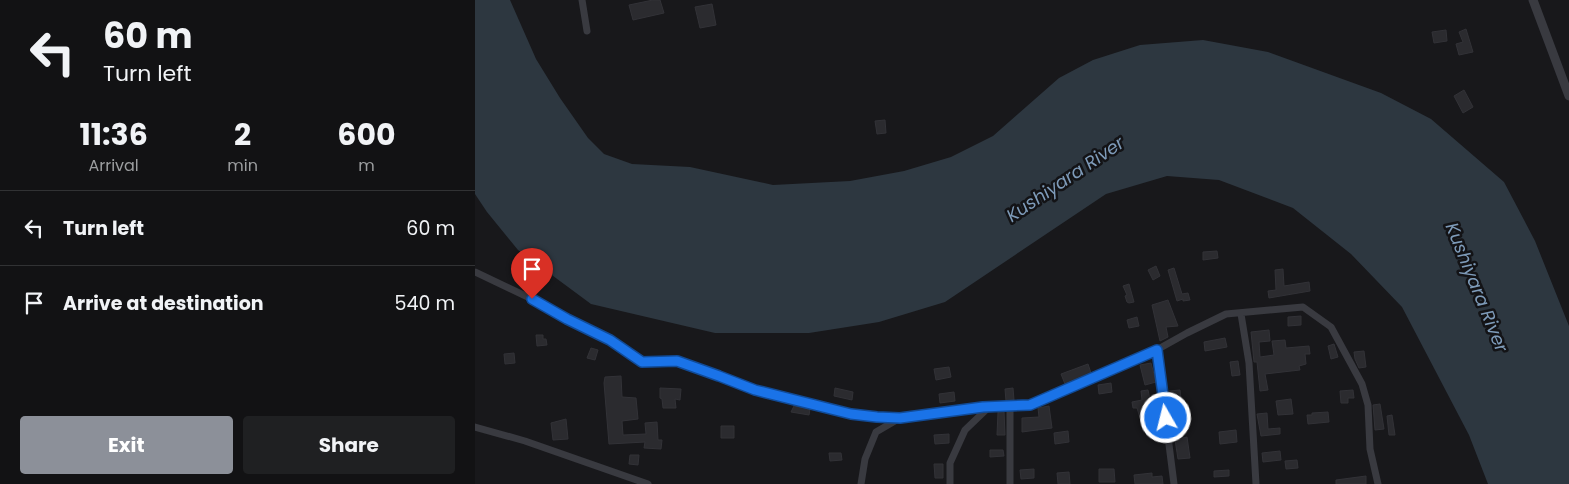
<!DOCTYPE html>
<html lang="en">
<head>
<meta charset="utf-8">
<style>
  body { margin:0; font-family:Poppins,sans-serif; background:#1f2022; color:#f1f3f6; height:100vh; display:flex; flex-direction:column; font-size:19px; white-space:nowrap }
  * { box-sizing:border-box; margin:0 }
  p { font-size:16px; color:#9c9ea0 }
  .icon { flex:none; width:28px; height:28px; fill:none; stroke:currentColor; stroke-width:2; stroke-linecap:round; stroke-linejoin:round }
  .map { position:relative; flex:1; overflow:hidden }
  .drawer { display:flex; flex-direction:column; background:#121214; width:475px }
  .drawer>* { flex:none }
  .top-card { background:#121214; color:#f1f3f6; overflow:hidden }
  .pin { position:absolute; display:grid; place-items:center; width:42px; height:42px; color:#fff; margin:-51px -21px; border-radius:50% 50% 50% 0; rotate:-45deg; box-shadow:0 0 5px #0007 }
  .pin .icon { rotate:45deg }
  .me { position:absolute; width:55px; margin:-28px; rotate:352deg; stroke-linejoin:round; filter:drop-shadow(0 0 4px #0008) }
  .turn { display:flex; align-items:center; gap:18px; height:105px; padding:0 20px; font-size:22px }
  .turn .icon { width:65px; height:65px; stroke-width:2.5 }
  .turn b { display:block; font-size:35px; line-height:42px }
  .eta { display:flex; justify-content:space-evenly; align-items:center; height:85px; text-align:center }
  .eta b { font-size:30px; font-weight:700; line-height:35px }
  .primary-button { display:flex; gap:10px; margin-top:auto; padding:10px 20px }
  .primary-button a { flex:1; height:58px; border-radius:5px; background:#8c9099; color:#fff; font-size:20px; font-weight:700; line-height:58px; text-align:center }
  .primary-button a+a { background:#1f2022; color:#f1f3f6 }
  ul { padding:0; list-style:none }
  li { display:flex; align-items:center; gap:15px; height:75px; padding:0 20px; border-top:1px solid #313234 }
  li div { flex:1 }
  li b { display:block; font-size:19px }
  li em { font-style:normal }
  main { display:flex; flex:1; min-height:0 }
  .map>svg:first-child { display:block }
  .water { fill:#2d3740 }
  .building { fill:#2b2b2f; stroke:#323237 }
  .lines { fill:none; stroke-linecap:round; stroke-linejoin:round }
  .minor { stroke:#393a40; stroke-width:7 }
  .tertiary { stroke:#393a40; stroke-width:9 }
  .route-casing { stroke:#114b97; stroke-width:12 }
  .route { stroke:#1a73e8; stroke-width:9 }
  .labels { text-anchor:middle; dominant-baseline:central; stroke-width:5; stroke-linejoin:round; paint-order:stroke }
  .water-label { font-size:18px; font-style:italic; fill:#7e9bb9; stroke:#131316 }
</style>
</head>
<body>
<main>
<section class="drawer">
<div class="top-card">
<div class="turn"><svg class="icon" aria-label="left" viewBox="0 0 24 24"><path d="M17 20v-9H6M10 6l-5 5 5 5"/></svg><div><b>60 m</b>Turn left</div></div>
</div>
<div class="eta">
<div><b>11:36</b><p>Arrival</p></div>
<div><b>2</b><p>min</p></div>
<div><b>600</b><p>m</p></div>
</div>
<ul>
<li><svg class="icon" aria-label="left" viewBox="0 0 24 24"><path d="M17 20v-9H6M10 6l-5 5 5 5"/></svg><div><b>Turn left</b></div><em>60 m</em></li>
<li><svg class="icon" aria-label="arrive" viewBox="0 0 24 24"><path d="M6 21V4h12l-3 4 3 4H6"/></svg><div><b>Arrive at destination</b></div><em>540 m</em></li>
</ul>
<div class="primary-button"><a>Exit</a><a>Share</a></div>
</section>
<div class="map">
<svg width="1094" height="484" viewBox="0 0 1094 484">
  <rect width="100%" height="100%" fill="#18181b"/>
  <path class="water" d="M0 0H35L61 59 85 98 113 138 129 154 157 164 215 167 298 185 375 181 429 171 476 157 518 136 584 78 618 60 665 45 728 40 793 52 906 93 956 119 1029 182 1060 241 1094 326V484H1013L994 435 927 307 876 254 818 208 744 180 692 176 631 194 470 302 404 322 334 333H240L116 304 43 250 12 212 0 194Z"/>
  <path class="building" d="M178 0H185L189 13 158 20 154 5Z
    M237 4 241 25 225 28 220 7Z
    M991 29 998 52 984 55 981 44 988 42 984 32Z
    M971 30 972 41 959 43 957 32Z
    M989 90 998 107 988 113 979 96Z
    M410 120 411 133 402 134 400 121Z
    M742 251 743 258 728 260V252Z
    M681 266 685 276 678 280 673 270Z
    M699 268 707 294 713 293 715 300 708 301V299L702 301 693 270Z
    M808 269 809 286 834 282 835 291 794 298 793 291 801 290 800 270Z
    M654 284 659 302 654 303 652 302 650 296 652 295 648 286Z
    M693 300 703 326 691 327 693 337 685 341 677 305Z
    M826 316V325L813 326V317Z
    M662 317 664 326 654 328 652 320Z
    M794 330 795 341 784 342 785 357 799 355 797 341 810 340 811 348 834 346 835 354H830L831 364 824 366 825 370 790 374 793 390 785 391 782 362H779L776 332Z
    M61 335H68V339H71L72 345 62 346Z
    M750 338 752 347 730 351 729 342Z
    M859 344 863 357 856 359 853 346Z
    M116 348 123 350 120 360 112 358Z
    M889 351 891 367 884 368 880 359 879 352Z
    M39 353 40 363 30 364 29 354Z
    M763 361 765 375 757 376 755 362Z
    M676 363 681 382 670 385 665 365Z
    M613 364 616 373 590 384 586 374Z
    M474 367 476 377 461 380 459 369Z
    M146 376 147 397 161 398 163 419 147 421 148 435 171 434 170 423 182 422 183 440H187L186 449 169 448 170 442 134 444 129 383 130 377Z
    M636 383 637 392 624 394 623 385Z
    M185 388 206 389 205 400 200 399 201 408H188L187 399 185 398Z
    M360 388 378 392 377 400 359 396Z
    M538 388 539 400 531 401 530 389Z
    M673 390 675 399 683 398 687 431 677 432 676 426 668 428 662 408H658L657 402 667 400 666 391Z
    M705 390 706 399 695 401 694 391Z
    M878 390 879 398H873V403H866L865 391Z
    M479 392 480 401 465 403 464 394Z
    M816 399 818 414 803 415 801 401Z
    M905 404 909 429 900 430 898 405Z
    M319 406 335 409 334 415 316 412Z
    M574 406 577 428 547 432V418L564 417 563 408Z
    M529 411 530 435H522L523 412Z
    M853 412 854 422 833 424 832 415H837V413Z
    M705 413 708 438 712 437 715 458 703 459 696 414Z
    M792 413 793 429 805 428V434L786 436 782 414Z
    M917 415 920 435H914L912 416Z
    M91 419 93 439 78 440 76 423Z
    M246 426H259V438H246Z
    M761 430 762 442 745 444 744 432Z
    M593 431 594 442 580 444 579 433Z
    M474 434V443L460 444 459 435Z
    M515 450H528L529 456 515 457Z
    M805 451 806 460 788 462 787 453Z
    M354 453H366L367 460 355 461Z
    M155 455H164L163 465 154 464Z
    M822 460 823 468 811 469 810 461Z
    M459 464H468V478H460Z
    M559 469V478L546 479 545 470Z
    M624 469H639L640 482H624Z
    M754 470V476L739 477V471Z
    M594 472 595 484H583L582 473Z
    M677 473V477L687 476 688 484H660L659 475Z
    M891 476V484H861V480Z"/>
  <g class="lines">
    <path class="minor" d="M107 0 112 31
      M0 272 57 299 92 319 135 340 167 362 202 361 280 390 333 403 376 414 425 418
      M766 314 774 363 781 484
      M682 350 699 484
      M535 406V484
      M0 427 50 441 173 484
      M386 484 390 459 401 432 425 418 508 407 555 405 678 352 712 333 751 314 828 307 856 327 887 384 893 405 895 449 903 484
      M475 484V463L490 430 514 407"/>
    <path class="tertiary" d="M1058 0 1094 96"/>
  </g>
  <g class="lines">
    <defs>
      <path id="route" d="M57 299 92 319 135 340 167 362 202 361 244 376 280 390 376 414 402 417 425 418 508 407 555 405 682 350 691 418"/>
    </defs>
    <use href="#route" class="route-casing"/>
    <use href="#route" class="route"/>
  </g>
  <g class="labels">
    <g class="water-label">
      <text transform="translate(590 179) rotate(-34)">Kushiyara River</text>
      <text transform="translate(1002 287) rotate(68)">Kushiyara River</text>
    </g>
  </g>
</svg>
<div class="pin" style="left:57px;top:299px;background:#d93025"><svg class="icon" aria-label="arrive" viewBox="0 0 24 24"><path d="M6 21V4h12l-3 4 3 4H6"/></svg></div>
<svg class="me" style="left:691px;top:418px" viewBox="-20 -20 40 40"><circle r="17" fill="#1a73e8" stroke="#fff" stroke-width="3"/><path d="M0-11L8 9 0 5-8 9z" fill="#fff"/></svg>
</div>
</main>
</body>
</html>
